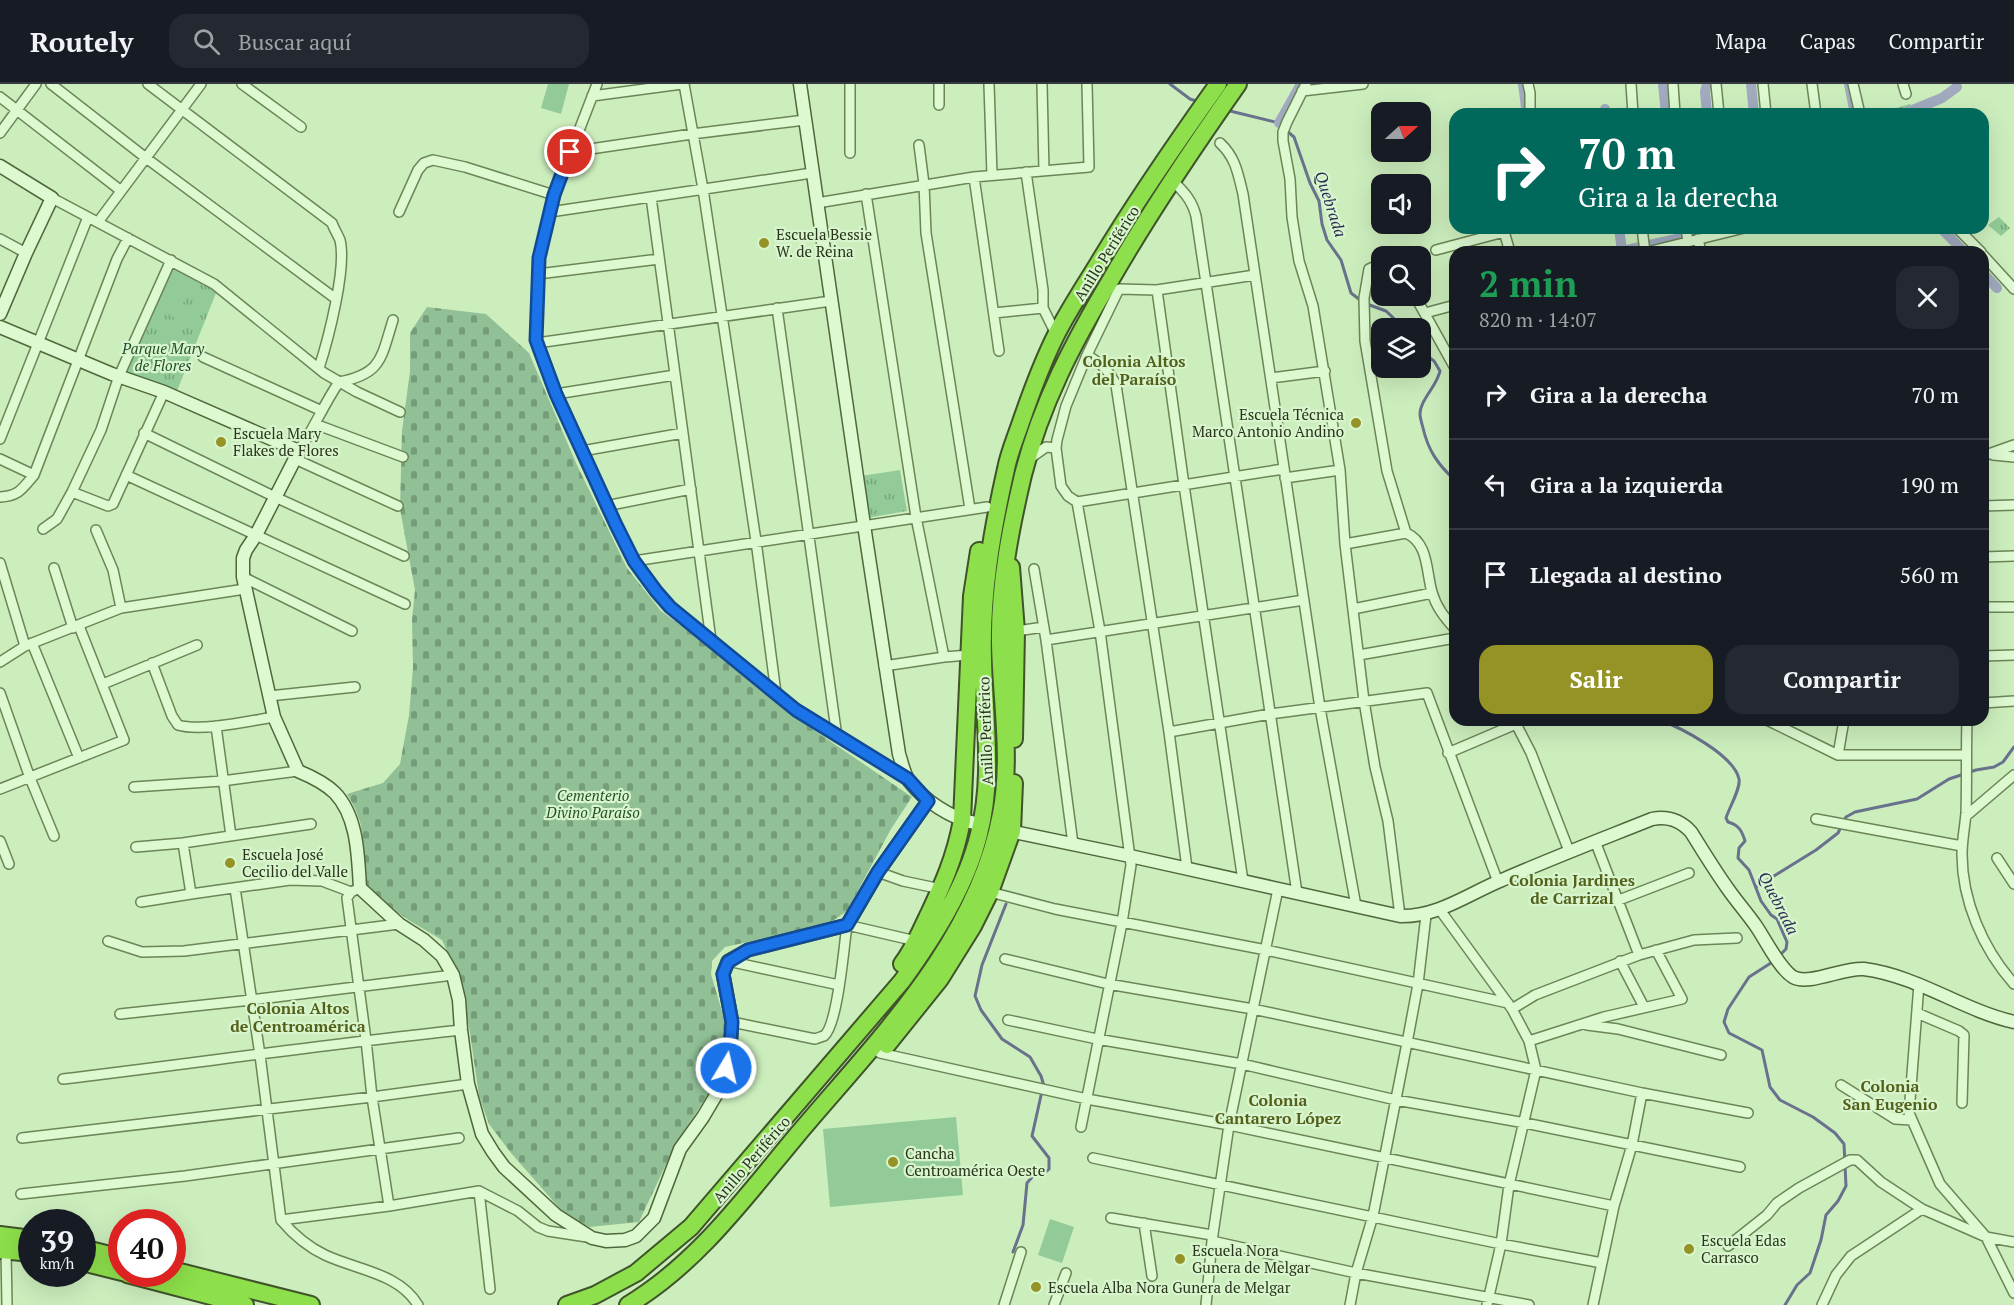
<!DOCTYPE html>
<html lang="es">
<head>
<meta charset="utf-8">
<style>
  body { margin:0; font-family:"PT Serif",serif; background:#242831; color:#f1f3f6; height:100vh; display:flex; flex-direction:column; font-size:22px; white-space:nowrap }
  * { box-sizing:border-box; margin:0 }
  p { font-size:20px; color:#9ea1a6 }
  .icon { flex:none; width:33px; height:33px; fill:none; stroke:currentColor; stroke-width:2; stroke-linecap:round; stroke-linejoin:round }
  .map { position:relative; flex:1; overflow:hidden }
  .panel { position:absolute; left:1449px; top:162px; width:540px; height:480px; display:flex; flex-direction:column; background:#171b24; border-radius:18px; box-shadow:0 6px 24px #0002 }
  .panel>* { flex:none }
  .top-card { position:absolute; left:1449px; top:24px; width:540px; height:126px; border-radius:18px; box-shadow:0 6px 24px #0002; background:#00695c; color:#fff; overflow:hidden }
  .needle { width:39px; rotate:69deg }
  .controls { position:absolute; left:1371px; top:18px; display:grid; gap:12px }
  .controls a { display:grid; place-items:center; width:60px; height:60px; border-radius:12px; background:#171b24; box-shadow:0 6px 24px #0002; font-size:30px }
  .speed { position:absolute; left:18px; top:1125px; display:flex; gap:12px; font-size:30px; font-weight:700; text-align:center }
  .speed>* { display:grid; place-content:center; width:78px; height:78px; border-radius:50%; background:#171b24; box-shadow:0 6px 24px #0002; line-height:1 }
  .speed small { font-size:15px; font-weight:400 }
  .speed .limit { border:9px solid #d22; background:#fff; color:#111 }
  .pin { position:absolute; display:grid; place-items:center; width:51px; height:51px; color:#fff; margin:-26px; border:3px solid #fff; border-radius:50%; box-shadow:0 2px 6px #0007 }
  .me { position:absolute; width:66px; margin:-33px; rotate:9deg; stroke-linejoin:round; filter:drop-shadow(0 0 4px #0008) }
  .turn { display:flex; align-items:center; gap:21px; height:126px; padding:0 30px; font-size:27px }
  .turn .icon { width:78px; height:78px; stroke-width:2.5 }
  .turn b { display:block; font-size:42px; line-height:51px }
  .round { display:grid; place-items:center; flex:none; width:63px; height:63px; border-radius:18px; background:#242831 }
  .head { display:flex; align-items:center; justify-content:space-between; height:102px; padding:0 30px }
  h1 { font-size:36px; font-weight:700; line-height:45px; color:#1e9e55 }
  .primary-button { display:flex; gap:12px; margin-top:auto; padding:12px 30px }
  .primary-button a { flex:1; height:69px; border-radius:18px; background:#959326; color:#fff; font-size:24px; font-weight:700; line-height:69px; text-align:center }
  .primary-button a+a { background:#242831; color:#f1f3f6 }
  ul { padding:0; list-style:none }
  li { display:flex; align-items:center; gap:18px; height:90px; padding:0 30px; border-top:2px solid #363941 }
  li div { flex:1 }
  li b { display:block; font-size:22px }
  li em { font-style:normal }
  header { display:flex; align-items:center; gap:36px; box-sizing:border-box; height:84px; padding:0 30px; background:#171b24; border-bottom:2px solid #363941 }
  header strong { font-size:28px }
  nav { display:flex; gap:33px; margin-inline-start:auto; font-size:21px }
  .search { width:420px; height:54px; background:#242831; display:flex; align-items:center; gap:15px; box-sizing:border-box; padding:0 21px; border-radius:18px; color:#9ea1a6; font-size:22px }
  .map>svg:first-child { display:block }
  .cemetery { fill:url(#cemetery-stones) }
  .park { fill:url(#park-tufts) }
  .garden { fill:#92cb98 }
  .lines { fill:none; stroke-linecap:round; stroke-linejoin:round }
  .stream { stroke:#69728c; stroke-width:3 }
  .canal { stroke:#a1aabf; stroke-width:10 }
  .street-casing { stroke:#6c8556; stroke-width:12 }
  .secondary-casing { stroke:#50673a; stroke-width:15 }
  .highway-casing { stroke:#40532b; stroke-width:20 }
  .street { stroke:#dcf9d0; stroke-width:9 }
  .secondary { stroke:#dcf9d0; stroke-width:12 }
  .highway { stroke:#8ddf4b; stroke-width:16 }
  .route-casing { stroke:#114b97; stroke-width:15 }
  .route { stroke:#1a73e8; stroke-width:10 }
  .poi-dot { fill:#959326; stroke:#d8f5cd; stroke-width:2 }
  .labels { text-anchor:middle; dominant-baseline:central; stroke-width:4.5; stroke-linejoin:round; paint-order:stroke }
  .poi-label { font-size:15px; fill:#28351b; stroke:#d8f5cd; text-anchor:start }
  .street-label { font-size:15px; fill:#28351b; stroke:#d8f5cd }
  .park-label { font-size:15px; font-style:italic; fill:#22512d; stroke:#d8f5cd }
  .water-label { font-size:16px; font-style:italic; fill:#2a2d55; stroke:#d8f5cd }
  .neighbourhood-label { font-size:16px; font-weight:bold; fill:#53611a; stroke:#d8f5cd }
</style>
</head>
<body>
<header>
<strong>Routely</strong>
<div class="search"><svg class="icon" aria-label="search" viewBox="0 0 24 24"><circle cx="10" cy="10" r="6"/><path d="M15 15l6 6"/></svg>Buscar aquí</div>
<nav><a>Mapa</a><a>Capas</a><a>Compartir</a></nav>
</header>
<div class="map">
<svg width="2014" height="1221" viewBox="0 0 2014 1221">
  <defs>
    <pattern id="cemetery-stones" width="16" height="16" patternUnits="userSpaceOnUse" patternTransform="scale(1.5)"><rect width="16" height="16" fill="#91c097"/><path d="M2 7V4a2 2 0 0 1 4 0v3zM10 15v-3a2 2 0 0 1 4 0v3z" fill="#769d7a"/></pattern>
    <pattern id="park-tufts" width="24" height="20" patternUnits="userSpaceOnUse" patternTransform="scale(1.5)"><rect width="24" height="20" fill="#92cb98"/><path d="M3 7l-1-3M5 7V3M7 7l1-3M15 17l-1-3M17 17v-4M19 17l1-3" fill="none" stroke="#77a67b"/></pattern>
  </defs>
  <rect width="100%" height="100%" fill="#cceebd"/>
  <path class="cemetery" d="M427 223 486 230 529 269 576 379 627 484 661 527 708 561 786 627 912 713 891 745 847 827 834 836 820 842 725 863 712 877 711 890 726 941 722 975 715 1000 676 1059 639 1138 590 1143 568 1134 511 1069 489 1040 479 1012 470 949 460 896 442 856 410 837 378 815 367 802 361 741 355 724 347 710 383 699 400 680 409 631 413 584 412 536 415 506 400 425 402 347 410 287V249Z"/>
  <path class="park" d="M1910 20 1915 30H1876Z
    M1999 133 2010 144 2001 152 1988 141Z
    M172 180 198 194 216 209 177 307 127 288Z
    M900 386 907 427 867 434 861 392Z"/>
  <path class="garden" d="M548 0H569L561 30 541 24Z
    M172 186 194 197 176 234 154 223Z
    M956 1033 963 1111 830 1123 823 1045Z
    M1050 1135 1074 1143 1062 1179 1038 1171Z"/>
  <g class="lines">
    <path class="stream" d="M1170 0 1190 15 1199 18
      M1226 26 1279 39 1282 42
      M1287 47 1294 53 1310 99 1319 117 1322 140 1327 156 1341 176 1351 209 1364 219 1386 227 1404 244
      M1420 267 1434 277 1440 287C1437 302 1420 316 1420 330 1420 334 1422 340 1423 344 1428 366 1438 381 1455 396
      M1659 636C1680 643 1734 671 1739 695 1741 704 1729 724 1726 734L1728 738C1739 741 1742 747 1745 757L1739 764 1738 774 1749 786 1761 817 1771 831 1777 835 1787 858 1786 865 1779 872
      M1756 803 1816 766 1838 749 1846 733 1855 728 1917 715 1949 695 1976 686 1994 683 2003 678 2014 663
      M1006 820 982 881 975 912 981 926 1002 955 1030 973 1041 992 1044 1002
      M1774 877 1749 893 1728 925 1724 938 1729 949 1762 966 1770 1003 1780 1016 1813 1033 1835 1049 1844 1060 1846 1102 1838 1117 1826 1131 1821 1156 1810 1189 1797 1201 1785 1221
      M1013 1168 1023 1141 1027 1099 1033 1092 1043 1090 1049 1085V1074L1032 1052 1042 1007"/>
    <path class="canal" d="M1523 0 1526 23 1525 30
      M1663 0 1666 30
      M1751 0 1754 30
      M1849 0 1855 30
      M1605 25 1606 30
      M1707 30 1705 8 1707 0
      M1903 30 1942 14 1957 3
      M1279 39 1301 0
      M1619 144 1622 167 1722 145
      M1941 144 1964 168
      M1983 189 1997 204"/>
    <defs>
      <path id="street" d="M51 0 146 74 336 215
        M148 0 332 139C334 145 338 151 340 156 347 184 328 256 319 284
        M242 0 301 43
        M597 0 554 111 539 174 536 256 556 310 606 422 634 477 656 507 670 523 796 626 908 695
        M684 0 703 105 756 457 776 609
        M989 0 992 91
        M1042 0 1044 87
        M1306 0 1287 38 1283 48V57L1290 95 1292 133 1299 177 1313 222 1340 386 1345 460 1364 617 1375 683 1388 737 1400 832
        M1528 0 1530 9V30
        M1631 0 1633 30
        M1673 0 1675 30
        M1716 0 1719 30
        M1763 0 1766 30
        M1812 0 1816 30
        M1853 0 1860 30
        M1903 0 1906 10
        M1302 7 1363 0
        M592 12 682 0
        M0 13 120 106
        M939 21V0
        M0 49 36 0
        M1220 59C1236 74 1238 90 1243 110L1320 624 1356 822
        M919 61 924 100 926 149 970 425
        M570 68 692 50 805 36
        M850 69V0
        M1026 88 1043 206V224L1056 250
        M974 93 999 267
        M1172 96C1184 108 1192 116 1196 132L1297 809
        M866 110 916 433 944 573 969 571
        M651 113 711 556
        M52 114 214 200 324 289 357 308 400 328
        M817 119 974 93 1089 83 1087 0
        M399 128 418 86 424 79 433 76 465 83 554 111
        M550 128 812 89
        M98 138 201 0
        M1503 144 1510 168
        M1642 144 1645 168
        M1686 144 1688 158
        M1957 144 1981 168
        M0 155 26 169
        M1698 155 1701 168
        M1436 166 1504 148
        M1647 168 1744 144
        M1983 171 2014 205
        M538 190 659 175
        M1157 206 1184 401 1243 797
        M1415 212 1455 284
        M777 224 837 653
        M994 229 1043 224
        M1425 229 1455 221
        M537 259 831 217
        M1087 271C1100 279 1109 286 1116 301L1169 648 1187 784
        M203 273 322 327
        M1271 294 1325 287
        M556 310 675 291
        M315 340 403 373
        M144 349 275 413 404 472
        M0 355 88 133
        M299 367C314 344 324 320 339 298 382 290 381 274 393 236
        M582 367 683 349
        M1993 371 2014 373
        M1983 372 2014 361
        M0 375 34 391
        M295 375 398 422
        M1029 375 1046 363 1056 364
        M126 391 405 520
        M1285 394 1340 386
        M72 408 108 422 113 420 164 308
        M0 413C19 412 22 405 34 391L117 175 128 154
        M1077 418 1283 385
        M606 422 691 405
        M1983 422 2014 421
        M43 445 57 435 72 408 101 346 119 292 171 176
        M96 446 113 486 121 524
        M1406 449C1429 459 1426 488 1432 508 1436 523 1445 534 1455 545
        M1345 460 1406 449 1387 387 1365 257 1364 214 1369 185 1382 179
        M1983 473 2014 472
        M634 477 987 423
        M0 479 25 562
        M54 484 73 544
        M1034 485 1046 556 1073 760
        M243 493 352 547
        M1983 523H2014
        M1353 525 1432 509
        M1016 547 1044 543
        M1046 556 1304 516
        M32 559 79 674
        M1359 571 1455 554
        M1983 572 2014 571
        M0 578 25 562 121 524 245 505
        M152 579 172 632 178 641C201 648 249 637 274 633
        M884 582 944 573
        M103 600 197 561
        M0 609 30 694 54 752
        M269 612 355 603
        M1983 619 2014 617
        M1514 636 1531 669 1569 767
        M1767 636 1838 671H1966
        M1967 636C1966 667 1967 698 1966 729 1965 742 1962 756 1962 770 1962 817 1983 865 2014 900
        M216 642 231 752
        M1169 648 1270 630 1427 609 1498 798
        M1448 669 1516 640
        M1838 671 1844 636
        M134 703 222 697 298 687
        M0 705 124 656 79 542
        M1966 732 2014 691
        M1816 735 1962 762
        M0 757 9 780
        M1595 757 1639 871
        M183 759 191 810 290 796 322 797 351 808
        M136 763 183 759 311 740
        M1997 774 2014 800
        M878 788 903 797 941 805
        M235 804 260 971 281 1136C293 1150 308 1163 325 1171 357 1186 399 1189 418 1221
        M360 804 351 808 347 814 366 956 372 1013 389 1122
        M1278 805 1229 1041 1212 1157 1356 1189 1529 1221
        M990 808 1055 825 1266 866 1508 919
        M1619 816 1689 789
        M141 818 191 810
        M1440 826 1512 925 1529 957 1536 986 1509 1101 1501 1160 1487 1221
        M108 857 142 868 184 867 399 840
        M1005 875 1108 900 1253 925 1642 1009 1748 1029
        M728 877 839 901
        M1620 877 1644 923
        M1919 900 1909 1029 1940 1100 1986 1153 2014 1209
        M1512 925 1535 911 1639 871 1694 856 1737 854
        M1917 929 1959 947 1964 951 1962 1019
        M120 930 251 916 453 891
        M1008 936 1097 955 1242 980 1396 1016 1525 1039 1740 1083
        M732 938 815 955C815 955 823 952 824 952 838 941 844 861 847 841L916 857
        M1587 941 1618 945 1721 971
        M1529 957 1604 933 1682 915 1656 866
        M880 969 1087 1015 1229 1041 1614 1122
        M63 995C196 979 328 960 461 946
        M1841 1001 1895 1035 1912 1036
        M1081 1043 1122 839 1131 781 1100 547 1077 418 1068 412 1061 402 1056 364 1057 356 1066 322 1087 271 1119 205 1157 206 1255 191
        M22 1054 372 1013 468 1000
        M1093 1074 1501 1160 1602 1179
        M479 1107 490 1205
        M21 1110 185 1092 459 1054
        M1111 1134 1212 1151
        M281 1136 389 1122 479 1107 518 1127 538 1143 548 1147 587 1153
        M1144 1139 1152 1192
        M1728 1162 1767 1131 1777 1119 1799 1104 1850 1076H1857L1881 1098 1922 1125 1986 1153 2014 1158
        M6 1166 7 1221
        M1004 1221 1021 1168
        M1054 1221 1066 1189
        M1206 1221 1212 1157
        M1350 1221 1356 1189 1373 1132 1407 959 1418 900 1426 831
        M1593 1221 1614 1122 1632 1061 1642 1009
        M1822 1221 1836 1191 1851 1172 1922 1125"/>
      <path id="secondary" d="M800 0 864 441 899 670C902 679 904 690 909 697 925 717 950 734 975 739
        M0 82 52 114 26 169 0 230
        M0 243 112 290 164 308 299 367 256 451 246 466 243 474V493L274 633 298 687C310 692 325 699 335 709 358 733 358 773 360 804L399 840 424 856 442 872 453 891 459 916 461 946 468 1000 482 1050 493 1068 504 1083 556 1131 592 1154 606 1157 625 1156 636 1152 654 1134 680 1065 703 1033 722 1001 730 966 732 938 723 890 728 877 748 866 847 841 878 788 928 717
        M1009 747 1130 772 1400 832C1438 833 1468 810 1502 796 1552 774 1602 755 1652 735 1668 732 1680 736 1691 748 1703 767 1715 787 1728 805 1737 818 1747 829 1756 842 1765 855 1779 884 1793 893 1809 902 1844 883 1864 885 1918 892 1962 926 2014 938"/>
      <path id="highway" d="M1011 483 1016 547 1014 655
        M902 880C913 866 919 850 927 834 943 800 955 774 962 736L972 512 979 467
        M887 961 940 895 973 842 990 808 1012 747 1014 699
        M0 1151 32 1155
        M82 1164 122 1174
        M0 1166 32 1169
        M82 1178 122 1188
        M172 1186 311 1221
        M127 1190 245 1221
        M567 1221 595 1211 636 1189 691 1143 902 897C933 854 966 803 979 750 994 692 984 634 983 575 981 511 992 447 1006 385 1009 369 1016 353 1021 338 1031 309 1042 279 1056 251 1068 227 1084 203 1098 180 1135 118 1176 59 1218 0
        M628 1221C698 1179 746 1112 798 1050 878 955 977 858 1001 730 1012 674 1001 615 1000 559 999 503 1010 446 1023 391 1041 320 1073 259 1110 197 1149 129 1193 64 1238 0"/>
    </defs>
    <use href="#street" class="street-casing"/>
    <use href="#secondary" class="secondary-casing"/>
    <use href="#highway" class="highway-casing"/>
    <use href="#street" class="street"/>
    <use href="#secondary" class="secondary"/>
    <use href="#highway" class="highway"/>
  </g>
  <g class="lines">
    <defs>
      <path id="route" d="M570 68 554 111 539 174 536 256 556 310 616 441 634 477 656 507 670 523 796 626 908 695 928 717 878 788 847 841 748 866 728 878 723 890 732 938 730 966 726 984"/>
    </defs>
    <use href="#route" class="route-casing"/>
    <use href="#route" class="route"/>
  </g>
  <g class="poi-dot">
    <circle cx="764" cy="159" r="6"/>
    <circle cx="1356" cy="339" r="6"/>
    <circle cx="221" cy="358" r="6"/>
    <circle cx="230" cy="779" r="6"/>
    <circle cx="893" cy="1078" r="6"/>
    <circle cx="1689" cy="1165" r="6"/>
    <circle cx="1180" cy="1175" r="6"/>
    <circle cx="1036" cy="1203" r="6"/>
  </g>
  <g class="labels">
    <g class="poi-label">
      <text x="776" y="150">Escuela Bessie<tspan x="776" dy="17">W. de Reina</tspan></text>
      <text x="1344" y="330" text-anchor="end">Escuela Técnica<tspan x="1344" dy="17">Marco Antonio Andino</tspan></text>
      <text x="233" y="349">Escuela Mary<tspan x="233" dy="17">Flakes de Flores</tspan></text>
      <text x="242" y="770">Escuela José<tspan x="242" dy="17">Cecilio del Valle</tspan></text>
      <text x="905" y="1069">Cancha<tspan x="905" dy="17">Centroamérica Oeste</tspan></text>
      <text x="1701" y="1156">Escuela Edas<tspan x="1701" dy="17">Carrasco</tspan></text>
      <text x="1192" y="1166">Escuela Nora<tspan x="1192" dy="17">Gunera de Melgar</tspan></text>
      <text x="1048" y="1203">Escuela Alba Nora Gunera de Melgar</text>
    </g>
    <g class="street-label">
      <text transform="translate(1106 169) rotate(-58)">Anillo Periférico</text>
      <text transform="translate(985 647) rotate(-92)">Anillo Periférico</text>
      <text transform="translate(751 1075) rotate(-49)">Anillo Periférico</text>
    </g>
    <g class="park-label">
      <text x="163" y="264">Parque Mary<tspan x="163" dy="17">de Flores</tspan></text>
      <text x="593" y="711">Cementerio<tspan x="593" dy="17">Divino Paraíso</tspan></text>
    </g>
    <g class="water-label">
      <text transform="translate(1331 120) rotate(72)">Quebrada</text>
      <text transform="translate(1779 819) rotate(63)">Quebrada</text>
    </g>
    <g class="neighbourhood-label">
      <text x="1134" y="277">Colonia Altos<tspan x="1134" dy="18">del Paraíso</tspan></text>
      <text x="1572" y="796">Colonia Jardines<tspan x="1572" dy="18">de Carrizal</tspan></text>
      <text x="298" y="924">Colonia Altos<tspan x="298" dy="18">de Centroamérica</tspan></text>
      <text x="1890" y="1002">Colonia<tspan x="1890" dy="18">San Eugenio</tspan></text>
      <text x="1278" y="1016">Colonia<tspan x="1278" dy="18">Cantarero López</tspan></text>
    </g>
  </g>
</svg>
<div class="controls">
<a><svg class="needle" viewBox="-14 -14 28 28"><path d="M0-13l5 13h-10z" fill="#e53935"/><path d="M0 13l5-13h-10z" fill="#9ea1a6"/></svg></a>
<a><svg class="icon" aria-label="sound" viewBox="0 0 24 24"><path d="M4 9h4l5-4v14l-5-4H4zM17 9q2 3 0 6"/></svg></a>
<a><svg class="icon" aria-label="search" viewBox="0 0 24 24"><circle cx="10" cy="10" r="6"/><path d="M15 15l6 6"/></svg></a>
<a><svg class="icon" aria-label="layers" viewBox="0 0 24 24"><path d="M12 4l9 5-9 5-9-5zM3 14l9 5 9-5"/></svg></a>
</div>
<div class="speed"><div>39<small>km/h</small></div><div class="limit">40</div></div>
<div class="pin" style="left:570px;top:68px;background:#d93025"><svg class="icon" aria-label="arrive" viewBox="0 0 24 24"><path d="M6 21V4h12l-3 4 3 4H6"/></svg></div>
<svg class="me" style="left:726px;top:984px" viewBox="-20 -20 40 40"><circle r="17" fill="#1a73e8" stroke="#fff" stroke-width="3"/><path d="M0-11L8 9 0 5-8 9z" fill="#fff"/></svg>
<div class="top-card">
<div class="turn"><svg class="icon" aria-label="right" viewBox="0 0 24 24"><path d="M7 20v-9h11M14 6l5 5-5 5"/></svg><div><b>70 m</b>Gira a la derecha</div></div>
</div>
<section class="panel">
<div class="head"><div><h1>2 min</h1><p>820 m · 14:07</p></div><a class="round"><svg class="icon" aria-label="close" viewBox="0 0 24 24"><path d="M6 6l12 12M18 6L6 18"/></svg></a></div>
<ul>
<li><svg class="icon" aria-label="right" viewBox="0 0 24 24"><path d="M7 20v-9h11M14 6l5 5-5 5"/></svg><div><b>Gira a la derecha</b></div><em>70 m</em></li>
<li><svg class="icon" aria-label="left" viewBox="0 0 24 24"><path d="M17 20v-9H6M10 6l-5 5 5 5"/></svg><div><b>Gira a la izquierda</b></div><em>190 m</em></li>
<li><svg class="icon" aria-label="arrive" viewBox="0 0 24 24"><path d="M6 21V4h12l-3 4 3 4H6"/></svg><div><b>Llegada al destino</b></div><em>560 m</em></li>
</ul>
<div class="primary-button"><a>Salir</a><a>Compartir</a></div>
</section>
</div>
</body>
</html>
